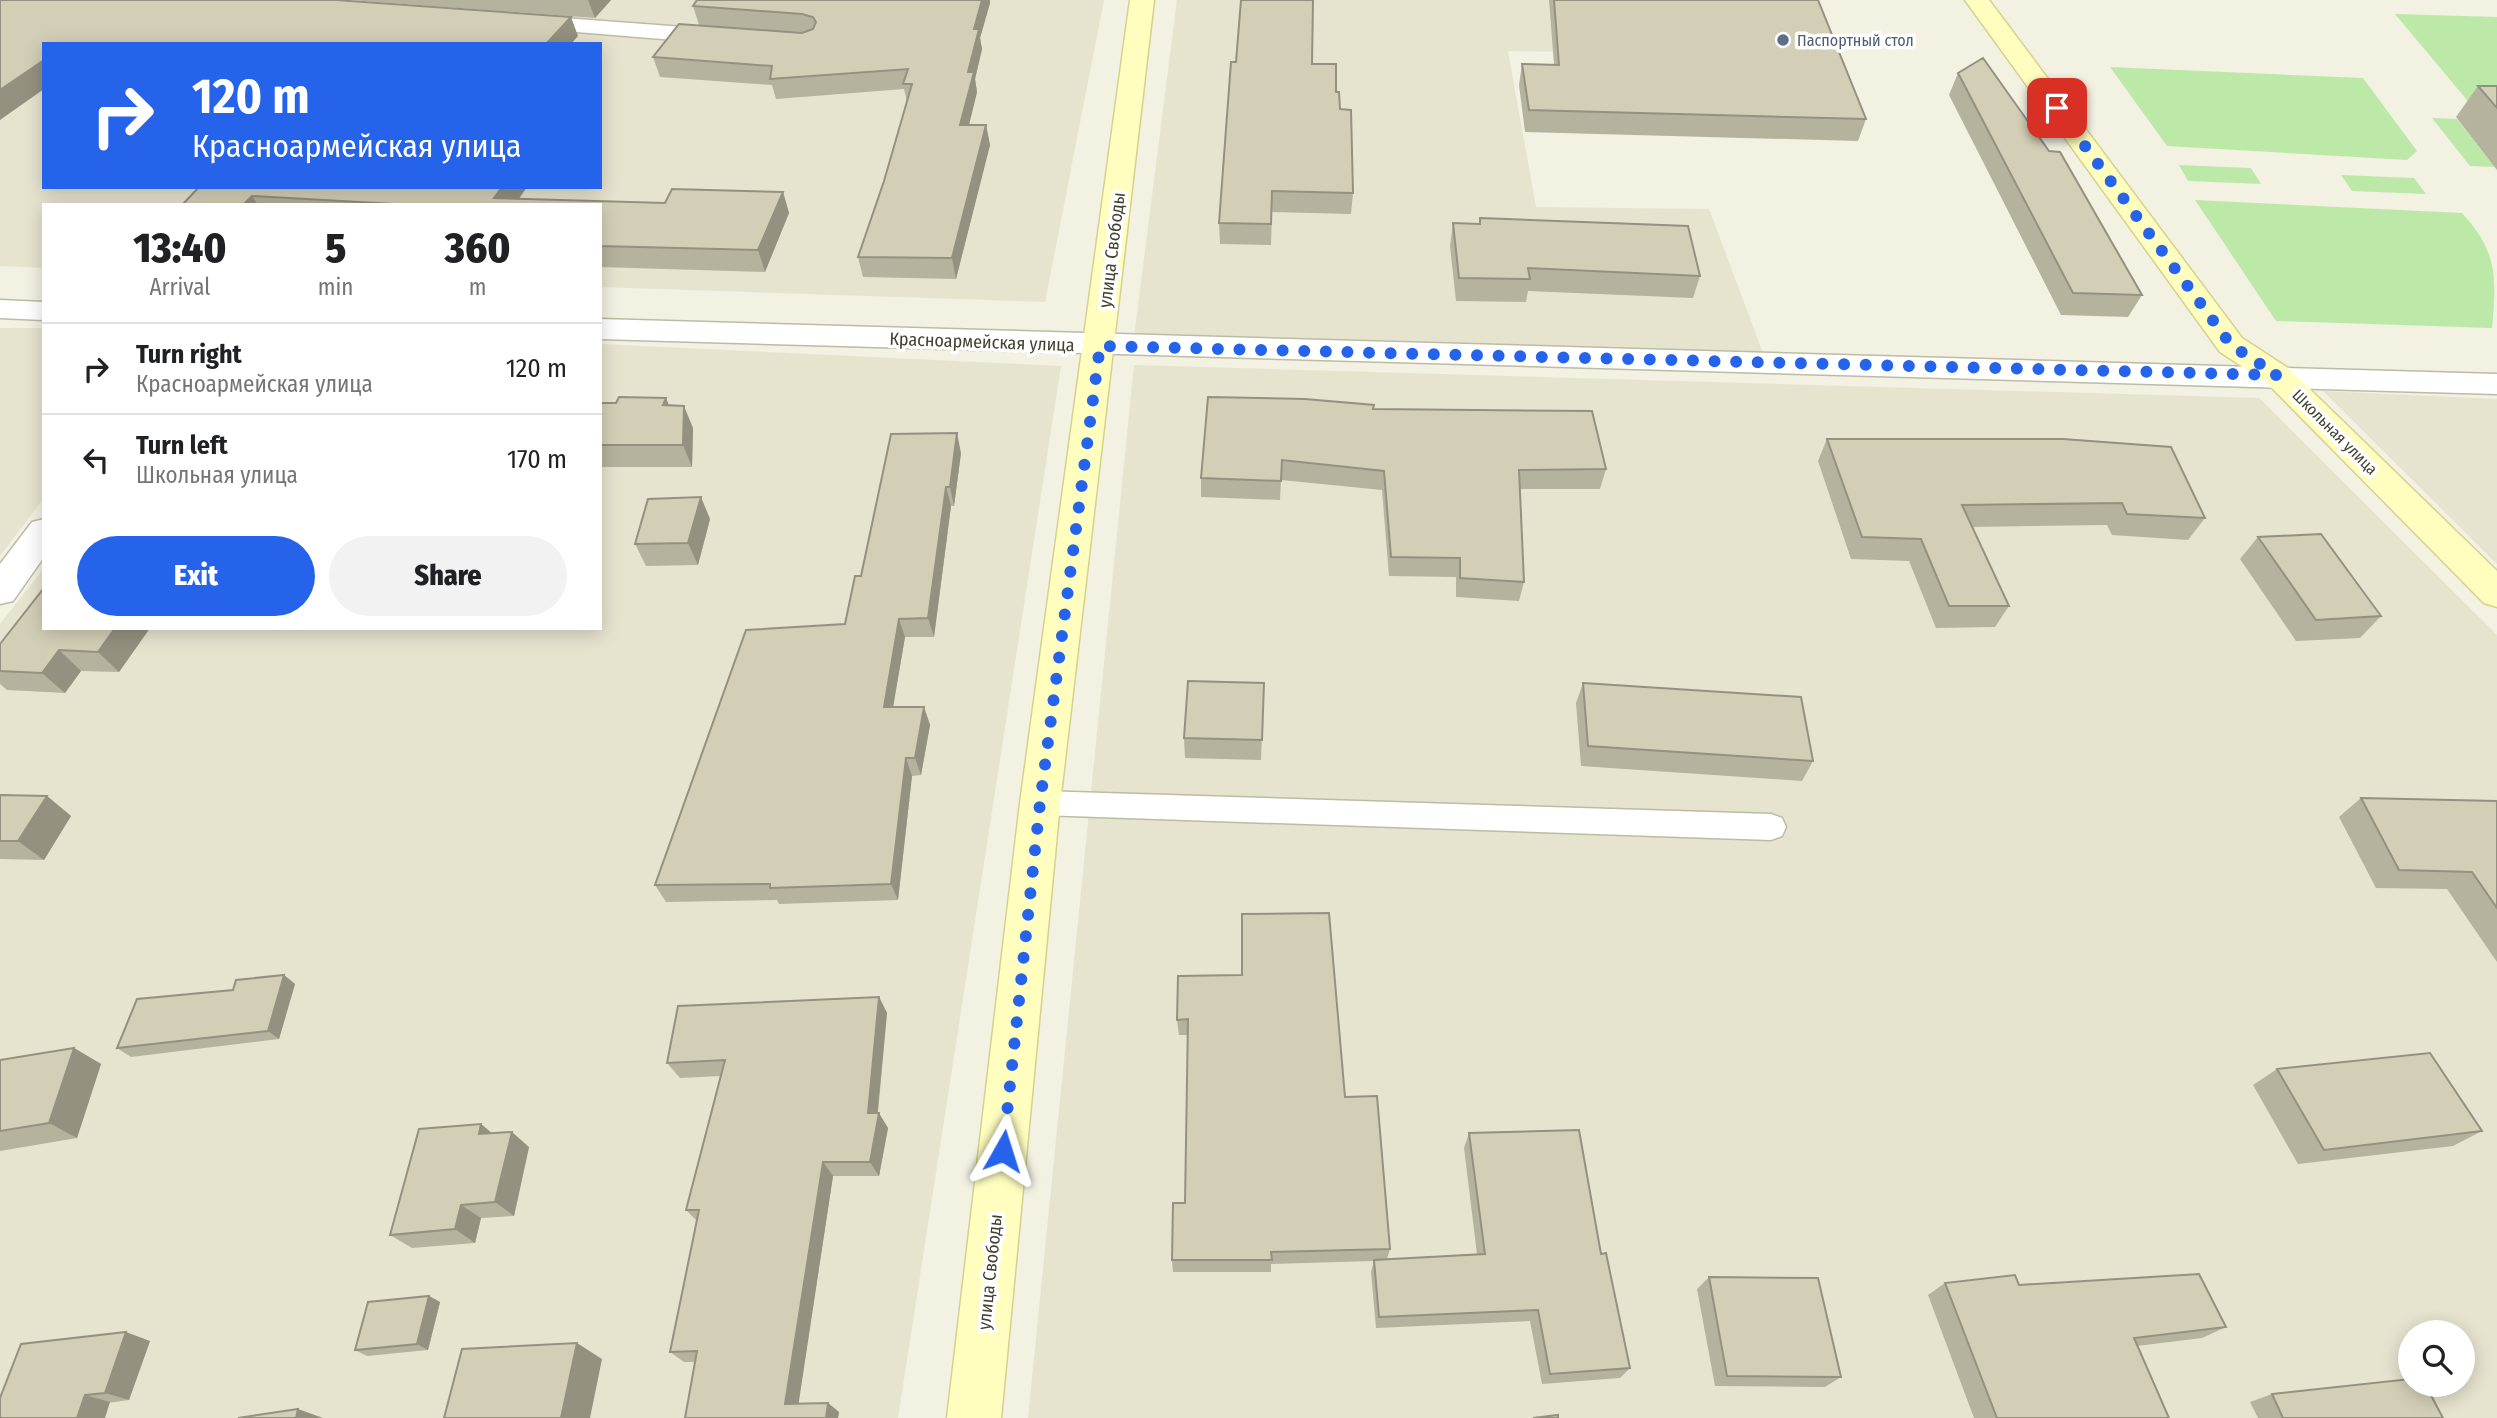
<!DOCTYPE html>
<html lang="en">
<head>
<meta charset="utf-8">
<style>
  body { margin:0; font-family:"Fira Sans Condensed",sans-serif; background:#f2f2f2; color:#202124; height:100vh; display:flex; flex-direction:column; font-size:26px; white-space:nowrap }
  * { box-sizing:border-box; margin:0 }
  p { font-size:23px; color:#757577 }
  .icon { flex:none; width:38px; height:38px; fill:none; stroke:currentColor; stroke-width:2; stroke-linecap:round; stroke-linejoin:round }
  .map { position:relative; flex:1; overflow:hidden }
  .drawer { position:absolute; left:42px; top:203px; width:560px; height:427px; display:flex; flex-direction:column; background:#fff; border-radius:0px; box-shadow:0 4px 18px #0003 }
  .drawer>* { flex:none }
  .banner { position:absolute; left:42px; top:42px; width:560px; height:147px; border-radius:0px; box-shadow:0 4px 18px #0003; background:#2563eb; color:#fff; overflow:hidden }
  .controls { position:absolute; left:2398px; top:1320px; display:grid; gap:14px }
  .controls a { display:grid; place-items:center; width:77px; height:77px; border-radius:50%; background:#fff; box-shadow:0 4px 18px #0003; font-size:35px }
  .pin { position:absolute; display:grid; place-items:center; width:60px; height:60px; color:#fff; margin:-30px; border-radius:14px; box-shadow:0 4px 10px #0006 }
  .me { position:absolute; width:77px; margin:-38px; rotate:6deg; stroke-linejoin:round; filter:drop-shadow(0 0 5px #0008) }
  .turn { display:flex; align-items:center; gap:24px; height:147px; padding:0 35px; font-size:32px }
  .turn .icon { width:91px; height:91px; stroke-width:2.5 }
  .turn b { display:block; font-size:49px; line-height:60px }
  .eta { display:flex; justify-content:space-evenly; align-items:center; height:119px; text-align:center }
  .eta b { font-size:42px; font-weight:800; line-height:49px }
  .cta { display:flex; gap:14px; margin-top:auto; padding:14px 35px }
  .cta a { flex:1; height:80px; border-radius:42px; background:#2563eb; color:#fff; font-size:28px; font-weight:800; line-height:80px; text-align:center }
  .cta a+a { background:#f2f2f2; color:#202124 }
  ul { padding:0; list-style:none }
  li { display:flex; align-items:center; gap:21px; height:91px; padding:0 35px; border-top:2px solid #e0e0e0 }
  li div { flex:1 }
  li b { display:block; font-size:26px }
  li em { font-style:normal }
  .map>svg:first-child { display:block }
  .residential { fill:#e6e4cf; fill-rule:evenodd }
  .green { fill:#bce9a8 }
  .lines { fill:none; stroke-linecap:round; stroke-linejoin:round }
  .lane-casing { stroke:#bdbba4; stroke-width:3 }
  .street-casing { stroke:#bdbba4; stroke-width:3 }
  .secondary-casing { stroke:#d4d28f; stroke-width:3 }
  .lane { fill:#fff; fill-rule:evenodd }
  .street { fill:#fff; fill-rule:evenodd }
  .secondary { fill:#fffebf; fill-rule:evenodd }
  .wall { fill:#b5b29d }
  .shaded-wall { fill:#949180 }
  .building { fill:#d3cfb7; stroke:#949180; stroke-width:2 }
  .route { stroke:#2563eb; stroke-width:12; stroke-dasharray:0 21.6 }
  .service-dot { fill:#5c6f8a; stroke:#fff; stroke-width:2.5 }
  .labels { text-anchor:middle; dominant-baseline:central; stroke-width:7; stroke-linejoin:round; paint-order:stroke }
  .far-service-label { font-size:16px; fill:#4e5e75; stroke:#fff; text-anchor:start }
  .far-street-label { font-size:16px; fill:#434132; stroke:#fff }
  .street-label { font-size:18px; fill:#434132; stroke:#fff }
</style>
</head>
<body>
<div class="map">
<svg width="2497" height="1418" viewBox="0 0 2497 1418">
  <rect width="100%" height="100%" fill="#f2f1e2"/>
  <path class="residential" d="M56 0H1104L1045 302 600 287V205H44V268L0 266V40ZM44 44H600V187H44Z
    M1177 0H1688L1695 55 1508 51 1536 207 1709 209 1763 353 1134 337Z
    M0 328H44V498L0 556Z
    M600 344 1061 366 898 1418H0V624L44 568V628H600Z
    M1134 365 2259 398 2497 635V1418H1028ZM2410 1332H2462V1384H2410Z
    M2323 391 2497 399V564Z"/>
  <path class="green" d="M2395 14 2497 17V107L2472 106Z
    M2110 67 2363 78 2417 151 2407 160 2167 146Z
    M2432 118 2457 119 2495 167 2470 166Z
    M2179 165 2251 168 2261 184 2188 181Z
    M2341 175 2414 178 2426 194 2352 191Z
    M2195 200 2462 213C2497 251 2497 277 2492 328L2276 321Z"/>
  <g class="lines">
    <defs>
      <path id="lane" d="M1040 791 1771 814 1782 818 1786 827 1782 836 1771 840 1040 815 1030 812 1025 803 1030 794Z"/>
      <path id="street" d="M523 15 724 30 733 32 736 37 733 42 724 44 514 27 511 22 514 17Z
        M0 300 44 302V320L0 318Z
        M600 319 2497 374V394L600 339Z
        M44 519V557L13 601 0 604V564L32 522Z"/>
      <path id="secondary" d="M1130 0H1154L1060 803 1001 1418H947L1020 803Z
        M1965 0H1989L2242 338 2288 368 2497 571V607L2484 603 2266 382 2220 352Z"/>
    </defs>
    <use href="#lane" class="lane-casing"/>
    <use href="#street" class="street-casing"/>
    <use href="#secondary" class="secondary-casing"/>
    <use href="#lane" class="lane"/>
    <use href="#street" class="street"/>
    <use href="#secondary" class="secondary"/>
  </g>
  <path class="wall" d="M351 0H611L595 18Z
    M1549 0H1818L1866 119 1858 141 1525 132 1519 85 1522 64H1554Z
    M990 3 980 38 982 49 975 79 977 92 969 125H986L990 145 956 279 863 277 858 257 884 181 907 102 904 89 776 99 772 85 660 77 653 57 699 25 693 6Z
    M1236 62 1312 64 1336 92 1340 109 1353 193 1351 214 1272 212 1271 245 1220 244 1219 223Z
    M1958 73 2142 295 2128 317 2061 315 1949 95Z
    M2478 86H2497V170L2456 117Z
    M240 187H527L519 199 665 203 783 192 789 213 765 272 600 267V205H182Z
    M1480 218 1700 276 1693 298 1528 291 1526 302 1456 301 1450 246 1453 223 1479 224Z
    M666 398 669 406 693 428 692 467H600V403H616Z
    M1373 409 1606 469 1600 489H1520L1524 582 1519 601 1456 597V577L1389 576 1382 490 1281 480 1280 500 1201 497V478Z
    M1827 439 2205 518 2188 540 2112 535 2107 525 1972 527 2009 606 1995 627 1936 628 1909 561 1851 559 1818 461Z
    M961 453 954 506H951L934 637H905L893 707H924L930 725 921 775 912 776 898 900 779 904 777 900 666 902 655 885 845 624 861 576Z
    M710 519 698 565 646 566 635 544Z
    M2258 537 2381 616 2360 638 2296 641 2240 559Z
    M150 628 119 672 81 671 65 693 7 690 0 684V644Z
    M1264 683 1261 760 1185 758 1184 738Z
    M1583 683 1813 761 1802 781 1581 766 1576 703Z
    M0 795 47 796 71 816 44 860 0 859Z
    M2361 798 2497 801V962L2447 889 2376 888 2339 817Z
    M284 975 295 984 279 1039 131 1057 117 1048 233 990Z
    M1178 976 1345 1097 1390 1249 1387 1259 1477 1254 1464 1148 1469 1133 1601 1254 1630 1368 1620 1378 1542 1384 1530 1321 1376 1328 1371 1272 1374 1261 1271 1264V1272H1173L1172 1260 1185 1203 1188 1035H1179L1177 1020Z
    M879 997 887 1013 878 1113 888 1128 879 1176H833L798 1404 828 1403 839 1412 838 1418H685L695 1362H684L670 1352 697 1221 686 1210 720 1076 680 1078 667 1063Z
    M74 1048 101 1064 77 1138 0 1151V1060Z
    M2277 1069 2482 1131 2453 1146 2298 1164 2253 1085Z
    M481 1124 491 1133 529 1147 514 1216 481 1218 475 1243 412 1248 390 1235Z
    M1709 1277 1841 1377 1825 1387 1715 1386 1697 1289Z
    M1945 1283 2019 1285 2226 1327 2202 1338 2137 1346 2169 1418H1974L1928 1295Z
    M429 1296 440 1302 428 1350 367 1356 355 1350Z
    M150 1341 129 1400 0 1418Z
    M2272 1394 2443 1418H2258L2250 1402Z"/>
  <path class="shaded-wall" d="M588 0H611L595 18Z
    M982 0H990V3L980 38 982 49 975 79 977 92 964 145 960 125 974 29Z
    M571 17 578 36 571 44H546Z
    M44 60V89L0 120V90Z
    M986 125 990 145 956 279 952 258Z
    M502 187H527L514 205 494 198Z
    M783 192 789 213 765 272 758 250Z
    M252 196 258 205H243Z
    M666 398 675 420 663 405Z
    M684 406 693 428 692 467 683 445Z
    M957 433 961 453 954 506 950 487Z
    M946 487 951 506 934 637 928 618Z
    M701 497 710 519 698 565 688 543Z
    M899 619 905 637 890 725 884 707Z
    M115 628H150L119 672 98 652Z
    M59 650 81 671 65 693 42 673Z
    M924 707 930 725 921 775 915 758Z
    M906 758 912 776 898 900 891 884Z
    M47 796 71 816 44 860 18 841Z
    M284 975 295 984 279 1039 268 1031Z
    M879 997 887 1013 876 1128 868 1113Z
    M74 1048 101 1064 77 1138 49 1123Z
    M879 1113 888 1128 879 1176 870 1162Z
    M481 1124 499 1139 479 1134Z
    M512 1132 529 1147 514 1216 495 1202Z
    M823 1162 833 1176 797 1414 785 1404Z
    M461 1205 481 1218 475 1243 455 1229Z
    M429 1296 440 1302 428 1350 417 1344Z
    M126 1332 150 1341 129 1400 105 1393Z
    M577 1343 602 1359 590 1418H561Z
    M85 1395 110 1402 105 1418H77Z
    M828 1403 839 1412 838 1418H826Z
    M298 1409 323 1418H296Z"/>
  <path class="building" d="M0 0H336L571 17 546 44H44V60L0 90Z
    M697 0H982L974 29H979L968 72H974L960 125H986L952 258 858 257 884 181 912 84H903L908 69 770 79 772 66 653 57 679 24 802 33 813 29 816 22 813 17 802 14 693 6Z
    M1241 0H1313L1312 64H1336V92H1339L1340 109 1351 110 1353 193 1272 191 1271 224 1219 223 1231 62H1236Z
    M1554 0H1818L1866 119 1529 110 1522 64 1559 65Z
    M1983 58 2049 151 2060 152 2142 295 2073 293 1958 73Z
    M2478 86H2497V108Z
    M199 187H502L494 198 665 203 672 189 783 192 758 250 600 246V205H412L252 196 243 205H182Z
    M1480 218 1688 226 1700 276 1528 268 1530 279 1459 278 1453 223 1480 224Z
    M619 397 666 398 663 405 684 406 683 445H600V403H616Z
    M1208 397 1305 399 1374 405 1373 409 1592 411 1606 469 1519 470 1524 582 1460 578V558L1391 557 1384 471 1282 460 1281 481 1201 478Z
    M957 433 950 487H946L928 618 899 619 884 707H924L915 758H906L891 884 770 888V884L655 885 746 630 845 624 855 576H861L891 434Z
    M1827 439H2063L2171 447 2205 518 2127 514 2122 503 1962 505 2009 606H1949L1921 539 1862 537Z
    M701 497 688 543 635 544 648 499Z
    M2321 534 2381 616 2316 620 2258 537Z
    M44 588V628H115L98 652 59 650 42 673 0 671V644Z
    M1188 681 1264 683 1262 740 1184 738Z
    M1583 683 1801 697 1813 761 1588 746Z
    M0 795 47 796 18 841H0Z
    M2361 798 2497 801V908L2472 872 2399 870Z
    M1329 913 1345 1097 1377 1096 1390 1249 1271 1252 1272 1260H1172L1173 1203H1185L1188 1019 1177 1020 1178 976 1242 975V914Z
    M284 975 268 1031 117 1048 137 999 233 990 236 980Z
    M879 997 868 1113H879L870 1162H823L785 1404 828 1403 826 1418H685L697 1351 670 1352 699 1210H686L725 1060 667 1063 678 1006Z
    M74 1048 49 1123 0 1131V1060Z
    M2430 1053 2482 1131 2324 1150 2277 1069Z
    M481 1124 479 1134 512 1132 495 1202 461 1205 455 1229 390 1235 419 1129Z
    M1579 1130 1601 1254 1606 1253 1630 1368 1550 1374 1538 1310 1379 1317 1374 1260 1485 1254 1469 1133Z
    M2199 1274 2226 1327 2134 1338 2169 1418H1997L1945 1283 2015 1275 2019 1285Z
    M1709 1277 1818 1278 1841 1377 1727 1376Z
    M429 1296 417 1344 355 1350 368 1302Z
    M126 1332 105 1393 85 1395 77 1418H0V1398L21 1344Z
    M577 1343 561 1418H444L462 1349Z
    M2410 1379V1384H2425L2443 1418H2283L2272 1394Z
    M298 1409 296 1418H238Z
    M1558 1415V1418H1533Z"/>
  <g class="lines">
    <path class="route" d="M1003 1151 1040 803 1100 346 2277 375 2231 345 2057 108"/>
  </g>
  <circle class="service-dot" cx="1783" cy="40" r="7"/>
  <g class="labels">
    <g class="far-service-label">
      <text x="1797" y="40">Паспортный стол</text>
    </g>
    <g class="far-street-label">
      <text transform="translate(2335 432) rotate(45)">Школьная улица</text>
    </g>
    <g class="street-label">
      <text transform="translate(1112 250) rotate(-83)">улица Свободы</text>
      <text transform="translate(982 342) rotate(2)">Красноармейская улица</text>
      <text transform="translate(990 1272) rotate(-84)">улица Свободы</text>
    </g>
  </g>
</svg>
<div class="controls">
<a><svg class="icon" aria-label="search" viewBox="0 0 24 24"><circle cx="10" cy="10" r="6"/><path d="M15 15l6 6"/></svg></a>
</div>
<div class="pin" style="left:2057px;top:108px;background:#d93025"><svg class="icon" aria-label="arrive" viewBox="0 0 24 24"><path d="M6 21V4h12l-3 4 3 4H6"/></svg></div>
<svg class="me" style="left:1003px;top:1151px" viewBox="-20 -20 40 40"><path d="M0-17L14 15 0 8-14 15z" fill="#2563eb" stroke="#fff" stroke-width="4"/></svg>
<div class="banner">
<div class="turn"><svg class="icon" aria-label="right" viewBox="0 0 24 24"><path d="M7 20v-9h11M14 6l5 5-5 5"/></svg><div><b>120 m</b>Красноармейская улица</div></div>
</div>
<section class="drawer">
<div class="eta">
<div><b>13:40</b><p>Arrival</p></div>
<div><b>5</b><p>min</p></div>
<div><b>360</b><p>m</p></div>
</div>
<ul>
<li><svg class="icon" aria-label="right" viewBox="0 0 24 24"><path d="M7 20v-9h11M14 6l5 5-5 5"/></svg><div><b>Turn right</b><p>Красноармейская улица</p></div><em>120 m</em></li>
<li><svg class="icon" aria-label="left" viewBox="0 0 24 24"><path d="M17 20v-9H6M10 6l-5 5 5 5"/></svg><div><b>Turn left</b><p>Школьная улица</p></div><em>170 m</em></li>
</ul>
<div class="cta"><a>Exit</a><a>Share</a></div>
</section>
</div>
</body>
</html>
